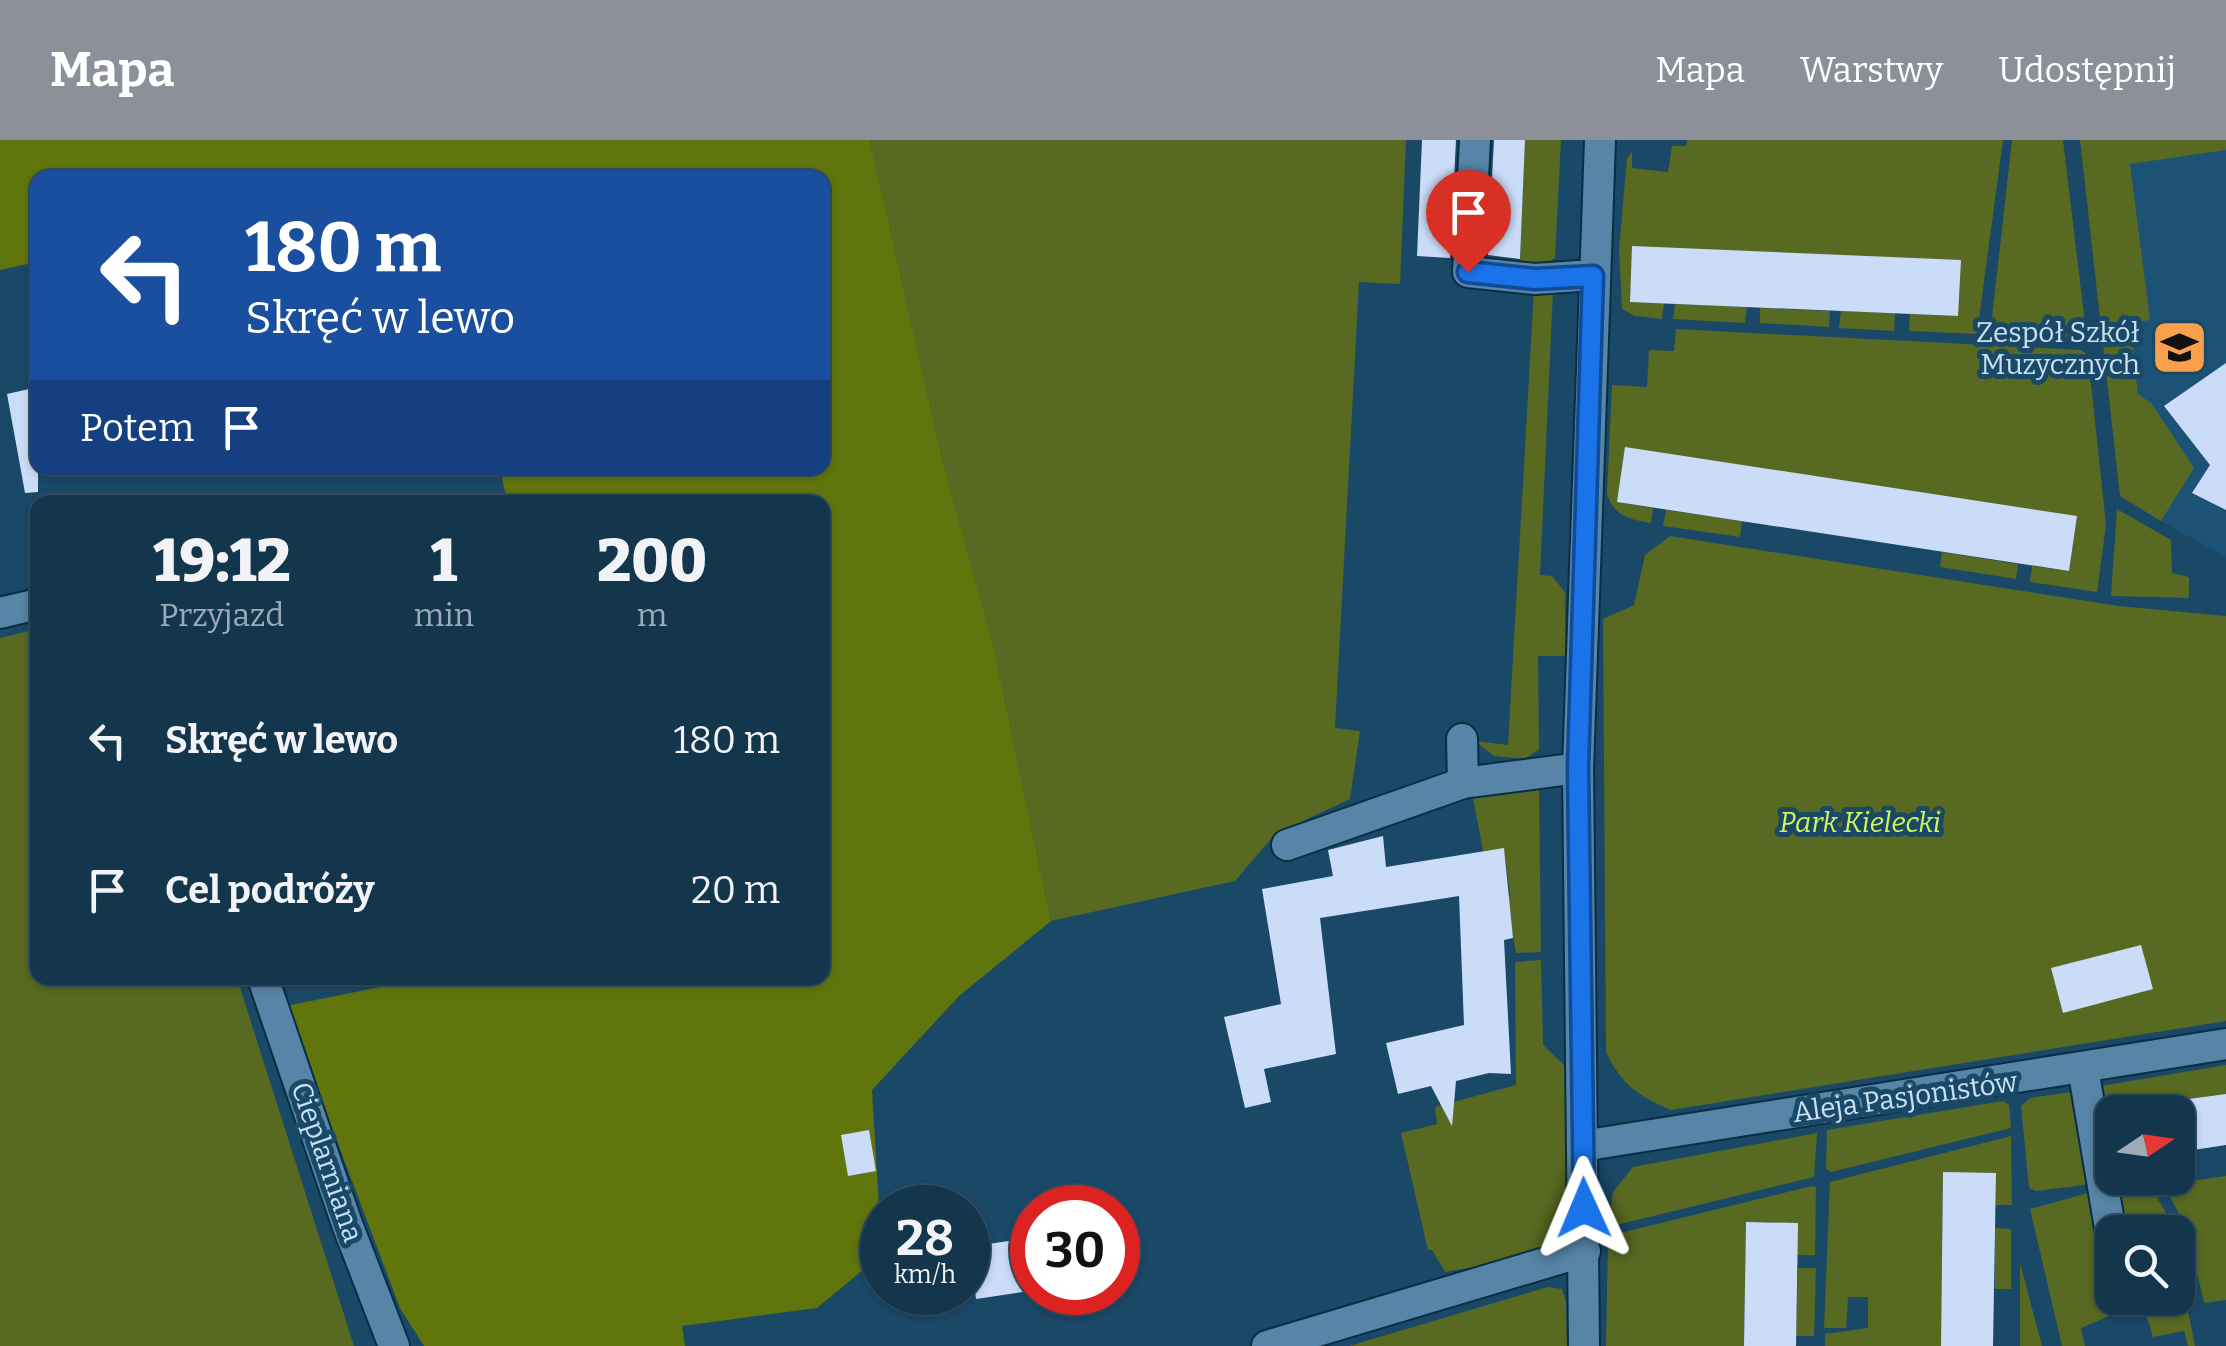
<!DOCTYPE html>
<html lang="pl">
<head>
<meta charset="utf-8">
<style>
  body { margin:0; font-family:Bitter,serif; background:#1d3e54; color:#f1f3f6; height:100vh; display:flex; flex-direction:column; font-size:38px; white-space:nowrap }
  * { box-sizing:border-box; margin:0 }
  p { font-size:32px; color:#9dabb6 }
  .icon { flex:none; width:55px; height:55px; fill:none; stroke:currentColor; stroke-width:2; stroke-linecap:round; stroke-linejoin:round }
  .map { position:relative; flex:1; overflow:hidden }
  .side { position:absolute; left:30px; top:355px; width:800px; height:490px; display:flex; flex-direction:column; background:#14364d; border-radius:20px; box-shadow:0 2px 8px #0004,0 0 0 2px #335065 }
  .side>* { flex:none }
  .top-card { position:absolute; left:30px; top:30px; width:800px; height:305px; border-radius:20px; box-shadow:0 2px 8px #0004,0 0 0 2px #335065; background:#1a4fa0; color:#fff; overflow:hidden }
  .needle { width:65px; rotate:77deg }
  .fabs { position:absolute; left:2095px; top:955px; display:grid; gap:20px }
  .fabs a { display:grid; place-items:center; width:100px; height:100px; border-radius:20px; background:#14364d; box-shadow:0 2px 8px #0004,0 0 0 2px #335065; font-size:50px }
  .speed { position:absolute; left:860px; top:1045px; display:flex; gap:20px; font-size:50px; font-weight:700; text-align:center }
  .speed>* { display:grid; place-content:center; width:130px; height:130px; border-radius:50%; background:#14364d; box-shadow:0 2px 8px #0004,0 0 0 2px #335065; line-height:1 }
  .speed small { font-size:25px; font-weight:400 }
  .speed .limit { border:15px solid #d22; background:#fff; color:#111 }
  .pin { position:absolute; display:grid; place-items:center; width:85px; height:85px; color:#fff; margin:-102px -42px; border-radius:50% 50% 50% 0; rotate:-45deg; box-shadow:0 0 10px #0007 }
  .pin .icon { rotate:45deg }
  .me { position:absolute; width:110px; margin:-55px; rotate:359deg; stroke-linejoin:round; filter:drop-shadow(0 0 8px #0008) }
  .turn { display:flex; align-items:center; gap:35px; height:210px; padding:0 50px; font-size:45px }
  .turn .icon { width:130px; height:130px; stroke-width:2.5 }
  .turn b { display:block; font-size:70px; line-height:85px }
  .then { display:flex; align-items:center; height:95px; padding:0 50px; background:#0003; gap:20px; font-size:38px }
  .eta { display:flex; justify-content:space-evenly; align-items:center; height:170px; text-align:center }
  .eta b { font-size:60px; font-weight:800; line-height:70px }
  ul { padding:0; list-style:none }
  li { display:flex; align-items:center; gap:30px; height:150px; padding:0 50px }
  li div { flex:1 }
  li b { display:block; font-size:38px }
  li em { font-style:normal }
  header { display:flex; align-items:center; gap:60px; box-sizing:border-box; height:140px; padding:0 50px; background:#8c9099; color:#fff }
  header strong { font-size:48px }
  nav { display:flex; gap:55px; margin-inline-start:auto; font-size:35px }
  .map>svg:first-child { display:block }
  .built { fill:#1c5276 }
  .green { fill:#586921 }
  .forest { fill:#60760c }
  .building { fill:#cbdcf8 }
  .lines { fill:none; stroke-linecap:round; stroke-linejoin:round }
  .minor-casing { stroke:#092d44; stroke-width:34 }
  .minor { stroke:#5785a7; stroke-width:30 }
  .route-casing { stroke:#114b97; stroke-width:25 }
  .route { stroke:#1a73e8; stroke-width:18 }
  .labels { text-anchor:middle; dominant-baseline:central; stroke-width:10; stroke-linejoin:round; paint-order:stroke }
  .poi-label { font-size:28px; fill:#c8e0f2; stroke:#1a4867; text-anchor:end }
  .park-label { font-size:28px; font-style:italic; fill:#d0f659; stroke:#1a4867 }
  .street-label { font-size:28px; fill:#c8e0f2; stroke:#1a4867 }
</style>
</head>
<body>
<header>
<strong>Mapa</strong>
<nav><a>Mapa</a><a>Warstwy</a><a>Udostępnij</a></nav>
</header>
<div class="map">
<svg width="2226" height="1206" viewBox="0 0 2226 1206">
  <rect width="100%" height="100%" fill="#1a4867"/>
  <path class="built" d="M2103 0H2226V417L2143 371 2136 234Z"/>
  <path class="green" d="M870 0H1406L1400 144 1359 142 1335 588 1360 591 1350 659 1275 694 1235 741 1051 781 994 508 942 318Z
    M1525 0H1561L1555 118 1541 129 1489 121 1520 122Z
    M1687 0H2003L1977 194 1909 191 1910 174 1958 176 1633 106 1630 161 1664 163 1662 179 1635 176 1622 169 1619 109 1627 18 1632 12V28L1668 32 1672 6H1686Z
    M2012 0H2063L2087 200 1990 195Z
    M2080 0H2226V10L2130 24 2150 180 2130 183 2138 254 2152 264 2194 328 2161 381 2120 356Z
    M1534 150 1553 151 1540 435 1552 436 1565 452V516H1538L1539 609 1525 619 1494 616 1475 601 1508 605Z
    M1675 164 1747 167 1745 183 1673 179Z
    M1760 168 1830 171 1829 187 1760 183Z
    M1841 171 1895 173 1894 191 1839 188Z
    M1676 189 2081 210 2088 215 2106 385 2097 452 2030 442 2032 426 2069 431 2077 376 1617 362 1653 368 1651 383C1629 379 1615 377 1607 354L1612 245 1647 247 1649 210 1674 211Z
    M2117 369 2171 400 2172 433 2189 437V458L2111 456Z
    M1666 370 1742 381 1740 397 1663 386Z
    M1670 396 2119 466 2226 476V881L1671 970C1639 957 1621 944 1606 912L1603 479 1634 465 1645 415Z
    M1942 412 2018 424 2016 439 1940 427Z
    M37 489 38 838H237L354 1206H0V498Z
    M1503 645 1539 648 1541 812 1516 813 1506 756 1510 755 1504 709 1483 711 1473 658Z
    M1541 820 1543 905 1568 929 1571 1081C1546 1122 1489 1123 1445 1132L1432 1110H1428L1401 993 1437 984 1435 967 1516 945 1515 822Z
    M2226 925V954L2174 961 2175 972H2112V1038H2128L2109 1040 2095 947Z
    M2077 951 2092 1044 2036 1051 2029 1048 2021 966 2030 958Z
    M2003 961 2009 965 2011 988 1831 1032 1826 1029 1827 990Z
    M1817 993 1814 1037 1608 1087 1613 1052 1633 1027Z
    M2011 996 2012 1065H1996V1033H1943L1941 1206H1825V1194L1868 1188V1157H1848L1846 1188H1824L1830 1042Z
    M2226 1036V1160L2204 1163 2187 1089 2164 1045Z
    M1812 1046 1816 1047 1815 1115H1797V1083L1746 1082 1744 1206H1606L1608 1096Z
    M2150 1046 2176 1089 2123 1092 2112 1051Z
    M2092 1052 2101 1104 2097 1105 2112 1167 2109 1176 2081 1188 2085 1206H2062L2030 1069Z
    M1995 1088 2011 1089V1149H1995Z
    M2178 1120 2195 1206H2188L2184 1191 2153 1197 2141 1158H2178Z
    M2020 1123 2042 1206H2020Z
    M1798 1128H1816L1814 1196H1796Z
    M1548 1147 1562 1149 1566 1162 1567 1206H1349Z"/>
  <path class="forest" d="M0 0H870L942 318 994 508 1051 781 959 856 872 950 879 1067 875 1120 817 1168 682 1186 685 1206H424L400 1168 286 866 425 838H822V362H507L500 328H822V38H439L437 33 417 38H38L37 122 0 130Z"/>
  <path class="building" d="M1422 0H1456L1450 118 1417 116Z
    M1494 0H1525L1520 119 1488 115Z
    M1632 106 1961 120 1958 176 1630 162Z
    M2226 223V370L2192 353 2210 325 2164 266Z
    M38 247V352L25 353 7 254Z
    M1625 307 2077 376 2069 431 1617 362Z
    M1383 696 1386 727 1504 708 1513 798 1504 800 1511 934 1489 933 1456 941 1452 986 1431 946 1398 954 1386 903 1464 885 1459 756 1320 778 1336 914 1264 929 1271 962 1245 968 1224 877 1281 864 1262 749 1333 736 1328 710Z
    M2141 805 2153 849 2063 873 2051 828Z
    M2226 954V1005L2180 1012 2173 961Z
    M869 990 876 1031 848 1036 841 995Z
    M1943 1032 1996 1033 1993 1206H1941Z
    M1746 1082 1798 1083 1796 1206H1744Z
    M1022 1099 1029 1151 976 1159 969 1107Z"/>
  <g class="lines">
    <defs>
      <path id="minor" d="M1475 0 1468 132 1535 139 1593 135
        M0 473 38 464
        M1462 599 1463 643
        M1287 705 1463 643 1578 628
        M263 838 347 1084 394 1206
        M2083 928 2112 1100
        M1582 1006 2226 904
        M1267 1206 1585 1111
        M1584 1206 1578 628 1600 0"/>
    </defs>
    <use href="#minor" class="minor-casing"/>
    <use href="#minor" class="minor"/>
  </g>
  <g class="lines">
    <defs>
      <path id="route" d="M1468 132 1535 139 1593 136 1578 628 1584 1068"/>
    </defs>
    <use href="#route" class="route-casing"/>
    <use href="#route" class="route"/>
  </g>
  <defs>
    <symbol id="school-square" viewBox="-11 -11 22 22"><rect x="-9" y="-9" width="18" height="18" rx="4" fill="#f8a04b" stroke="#1a4867"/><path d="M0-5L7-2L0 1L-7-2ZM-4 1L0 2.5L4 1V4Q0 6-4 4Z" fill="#111"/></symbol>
  </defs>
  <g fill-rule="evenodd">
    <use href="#school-square" x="2148" y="176" width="63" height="63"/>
  </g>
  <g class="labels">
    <g class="poi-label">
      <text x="2140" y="192">Zespół Szkół<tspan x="2140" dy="32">Muzycznych</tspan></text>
    </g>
    <g class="park-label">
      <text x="1860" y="682">Park Kielecki</text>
    </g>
    <g class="street-label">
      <text transform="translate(1905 957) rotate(-8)">Aleja Pasjonistów</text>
      <text transform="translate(327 1022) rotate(71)">Cieplarniana</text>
    </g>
  </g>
</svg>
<div class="fabs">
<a><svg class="needle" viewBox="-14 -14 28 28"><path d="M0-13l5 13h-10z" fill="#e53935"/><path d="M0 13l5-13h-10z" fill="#9dabb6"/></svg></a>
<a><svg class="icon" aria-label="search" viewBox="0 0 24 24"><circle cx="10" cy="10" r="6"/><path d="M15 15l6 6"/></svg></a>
</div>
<div class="speed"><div>28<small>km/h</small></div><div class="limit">30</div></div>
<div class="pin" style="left:1468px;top:132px;background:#d93025"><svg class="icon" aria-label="arrive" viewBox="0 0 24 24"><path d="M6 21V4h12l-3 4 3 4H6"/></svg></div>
<svg class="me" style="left:1584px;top:1068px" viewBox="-20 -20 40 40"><path d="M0-17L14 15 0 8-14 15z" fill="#1a73e8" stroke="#fff" stroke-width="4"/></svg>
<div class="top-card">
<div class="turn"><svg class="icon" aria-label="left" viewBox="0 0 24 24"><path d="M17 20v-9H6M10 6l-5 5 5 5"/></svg><div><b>180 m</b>Skręć w lewo</div></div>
<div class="then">Potem<svg class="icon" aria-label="arrive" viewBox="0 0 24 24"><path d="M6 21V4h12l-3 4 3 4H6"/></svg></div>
</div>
<section class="side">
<div class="eta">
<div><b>19:12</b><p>Przyjazd</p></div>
<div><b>1</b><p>min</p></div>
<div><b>200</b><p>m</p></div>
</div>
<ul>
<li><svg class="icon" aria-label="left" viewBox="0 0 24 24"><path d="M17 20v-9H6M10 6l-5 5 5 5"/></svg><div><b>Skręć w lewo</b></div><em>180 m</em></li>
<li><svg class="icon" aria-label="arrive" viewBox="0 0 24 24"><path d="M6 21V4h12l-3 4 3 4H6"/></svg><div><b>Cel podróży</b></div><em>20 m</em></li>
</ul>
</section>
</div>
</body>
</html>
